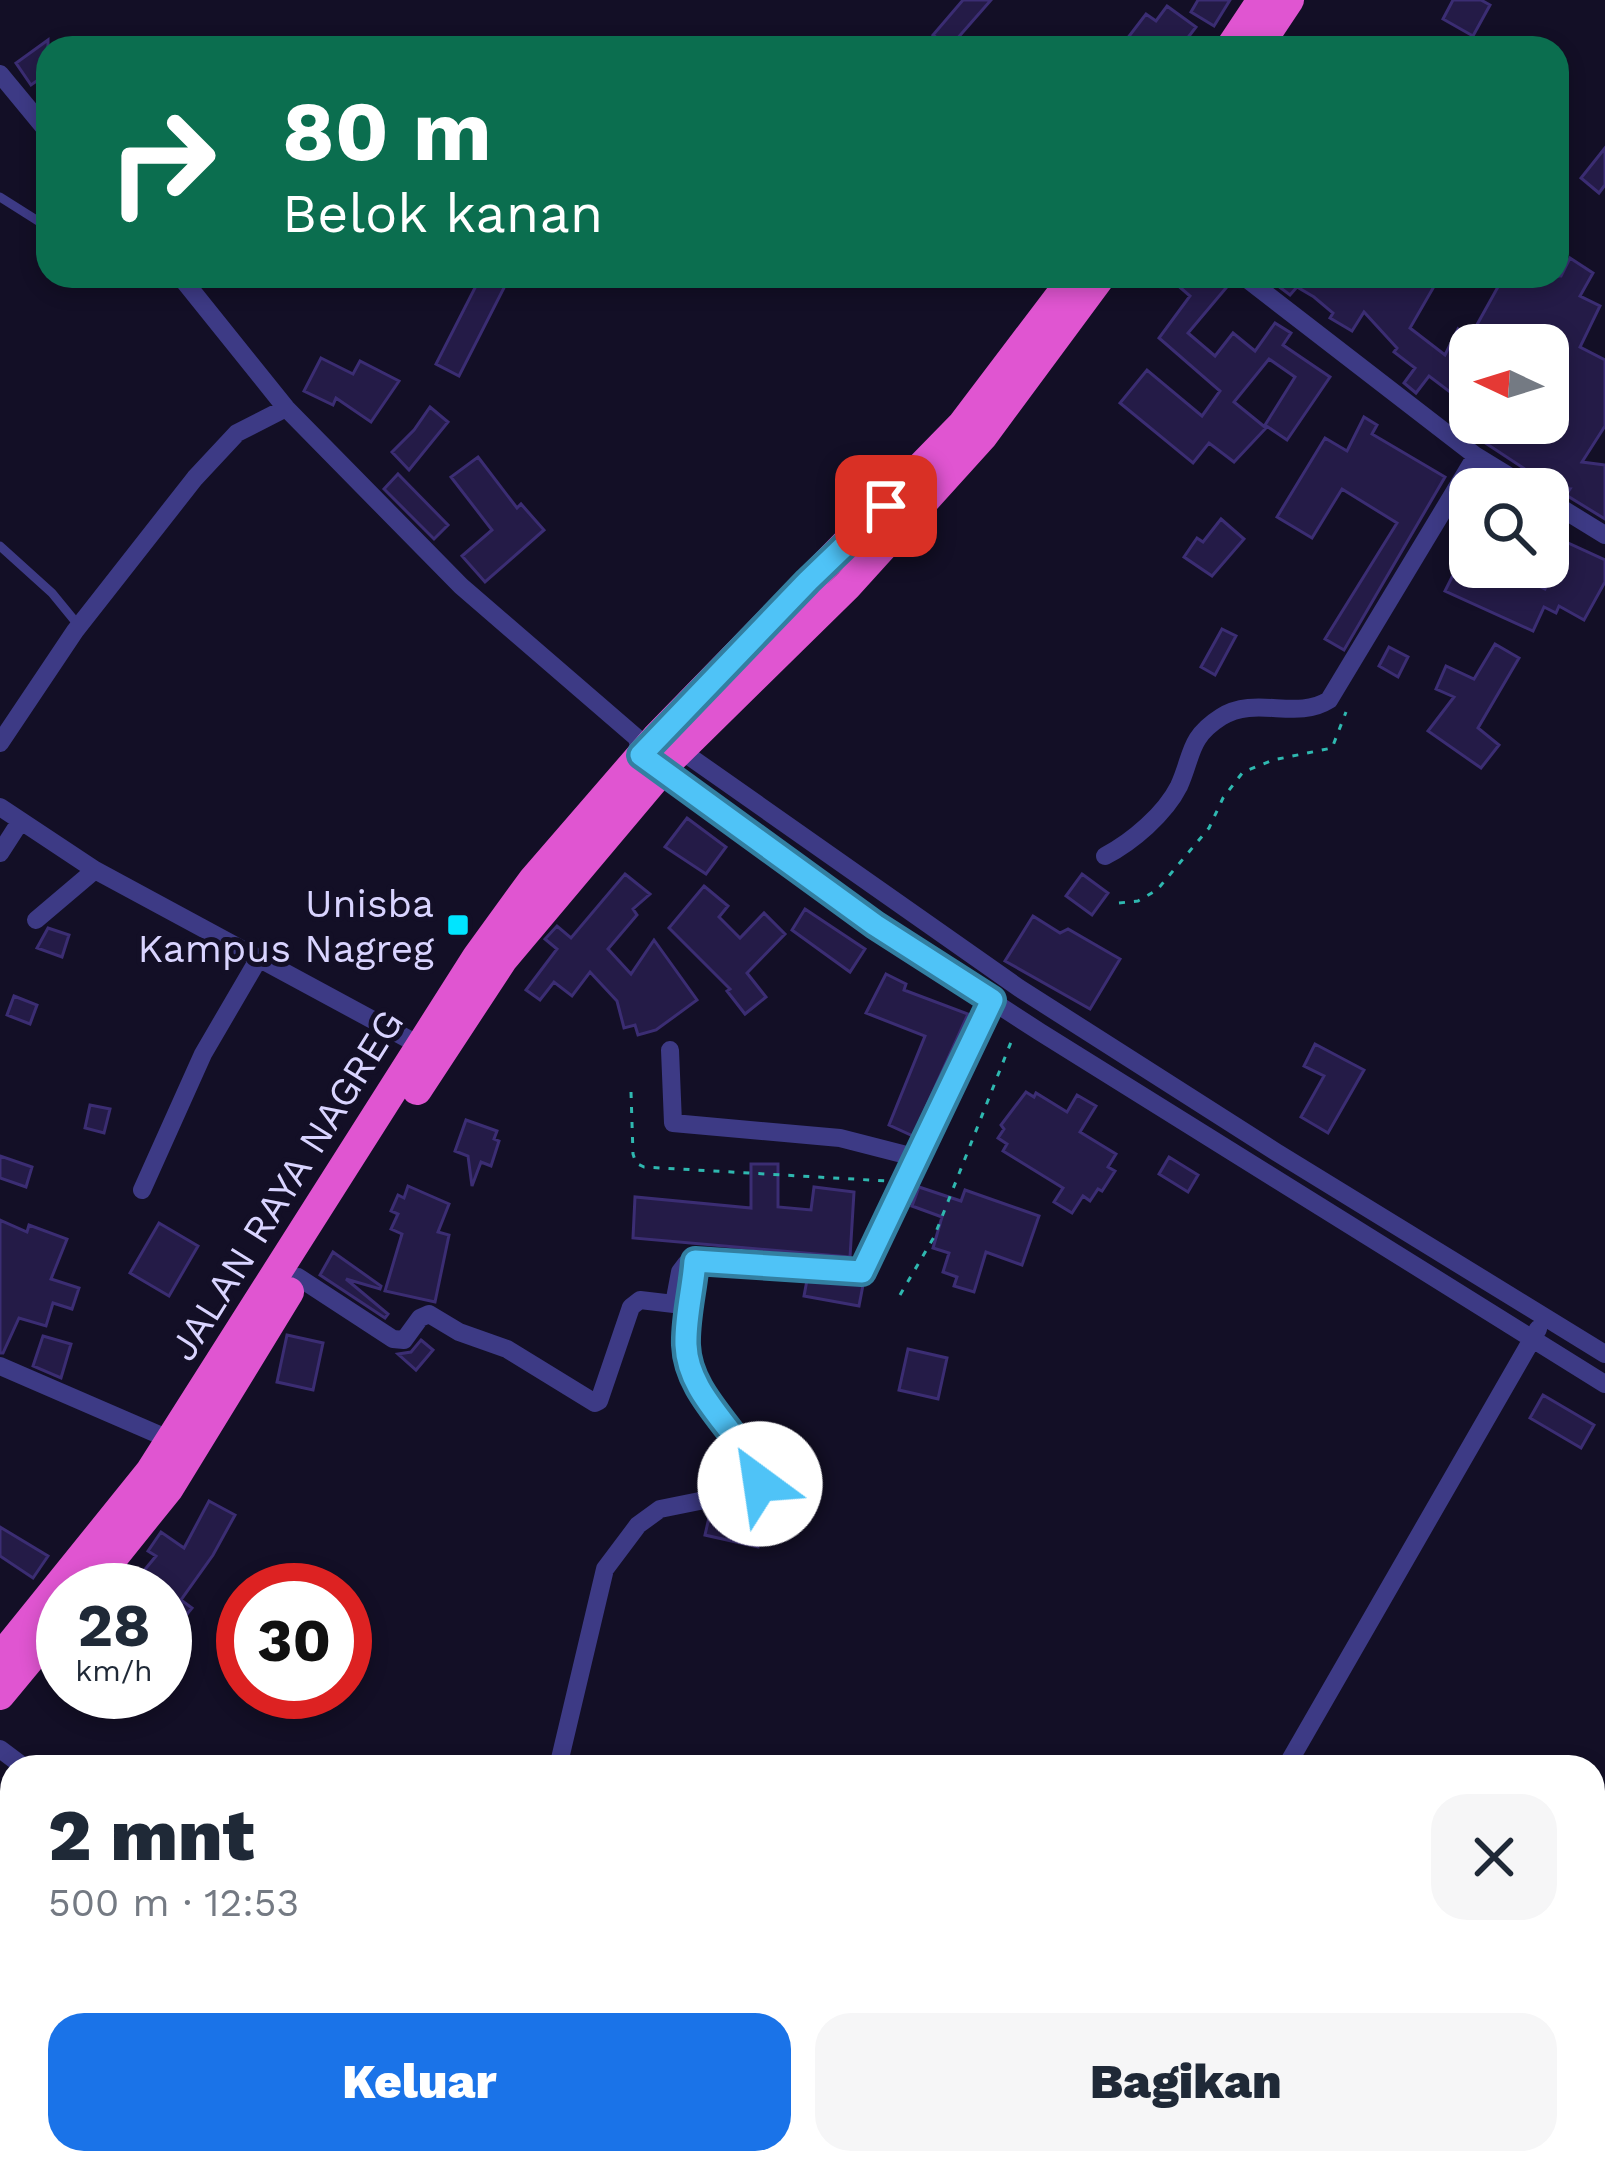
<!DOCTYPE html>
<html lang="id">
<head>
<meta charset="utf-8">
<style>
  body { margin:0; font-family:"Work Sans",sans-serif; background:#f6f6f7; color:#1f2937; height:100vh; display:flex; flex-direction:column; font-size:45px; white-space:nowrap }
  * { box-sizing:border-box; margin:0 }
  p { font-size:39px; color:#747a83 }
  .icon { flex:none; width:66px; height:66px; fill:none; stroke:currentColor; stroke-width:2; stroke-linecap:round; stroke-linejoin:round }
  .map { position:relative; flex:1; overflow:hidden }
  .sheet { position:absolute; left:0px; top:1755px; width:1605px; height:420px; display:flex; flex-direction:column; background:#fff; border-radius:36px 36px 0 0; box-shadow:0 6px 18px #0003 }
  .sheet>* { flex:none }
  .top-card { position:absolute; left:36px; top:36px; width:1533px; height:252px; border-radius:36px; box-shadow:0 6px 18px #0003; background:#0b6e4f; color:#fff; overflow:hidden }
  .needle { width:78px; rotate:274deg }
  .buttons { position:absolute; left:1449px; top:324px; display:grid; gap:24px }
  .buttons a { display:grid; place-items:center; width:120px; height:120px; border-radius:24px; background:#fff; box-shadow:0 6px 18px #0003; font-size:60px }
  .speed { position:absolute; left:36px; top:1563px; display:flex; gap:24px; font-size:60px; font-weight:700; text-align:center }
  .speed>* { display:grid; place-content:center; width:156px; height:156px; border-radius:50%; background:#fff; box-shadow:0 6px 18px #0003; line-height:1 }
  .speed small { font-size:30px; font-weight:400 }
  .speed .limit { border:18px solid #d22; background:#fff; color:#111 }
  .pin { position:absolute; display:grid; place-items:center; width:102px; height:102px; color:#fff; margin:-51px; border-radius:24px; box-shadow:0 6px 18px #0006 }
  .me { position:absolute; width:132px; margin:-66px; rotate:329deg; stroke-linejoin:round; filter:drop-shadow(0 0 9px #0008) }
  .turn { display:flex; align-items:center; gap:42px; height:252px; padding:0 48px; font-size:54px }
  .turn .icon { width:156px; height:156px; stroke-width:2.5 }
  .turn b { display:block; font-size:84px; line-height:102px }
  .round { display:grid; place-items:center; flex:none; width:126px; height:126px; border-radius:36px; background:#f6f6f7 }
  .overview { display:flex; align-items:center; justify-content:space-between; height:204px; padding:0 48px }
  h1 { font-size:72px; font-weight:800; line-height:90px }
  .primary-button { display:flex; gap:24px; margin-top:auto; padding:24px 48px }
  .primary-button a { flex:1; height:138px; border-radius:36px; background:#1a73e8; color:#fff; font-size:48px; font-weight:800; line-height:138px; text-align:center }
  .primary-button a+a { background:#f6f6f7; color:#1f2937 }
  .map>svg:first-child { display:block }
  .building { fill:#241b47; stroke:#3b2d73; stroke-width:3 }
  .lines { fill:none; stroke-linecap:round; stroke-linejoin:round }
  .path { stroke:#2fb8b0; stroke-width:3; stroke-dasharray:6 9; stroke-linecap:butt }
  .service { stroke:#3d3a85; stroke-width:9 }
  .minor { stroke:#3d3a85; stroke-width:18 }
  .trunk { stroke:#e055d1; stroke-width:30 }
  .route-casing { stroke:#337fa1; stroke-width:30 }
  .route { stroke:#4fc3f7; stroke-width:21 }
  .poi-dot { fill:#00e5ff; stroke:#130f26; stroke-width:4.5 }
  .labels { text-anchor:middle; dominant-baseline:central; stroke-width:10; stroke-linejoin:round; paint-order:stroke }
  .poi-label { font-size:39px; fill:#d9d4ff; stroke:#130f26; text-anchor:end }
  .street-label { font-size:39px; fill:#d9d4ff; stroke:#130f26 }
</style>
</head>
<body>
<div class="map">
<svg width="1605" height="2175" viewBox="0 0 1605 2175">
  <rect width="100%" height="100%" fill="#130f26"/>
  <path class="building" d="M963 0H991L949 48 933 35Z
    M1198 0H1230L1214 26 1191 12Z
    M1453 0H1481L1490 5 1473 36 1443 19Z
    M1167 6 1196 27 1180 48H1120L1146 14 1156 21Z
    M48 40V73L31 85 16 63Z
    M1605 148V185L1599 193 1581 178Z
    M1570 258 1593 273 1580 296 1600 306 1580 347 1605 360V426L1582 462 1605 465V519L1566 495 1570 489 1543 488 1537 477 1455 423H1548V345H1470V407L1429 376 1416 393 1404 383 1415 368 1394 352 1397 348 1364 312 1352 331 1330 318 1333 313 1314 297 1297 287 1290 295 1265 276H1440L1410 328 1445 355 1458 329 1469 339 1504 276H1561Z
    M481 276H510L459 376 436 364Z
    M1167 276H1230L1231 282 1188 333 1215 356 1233 333 1255 351 1275 323 1291 333 1283 345 1330 377 1287 440 1265 425 1295 377 1269 359 1234 402 1266 428 1234 462 1209 443 1193 463 1120 403 1147 370 1202 416 1220 391 1159 338 1190 296Z
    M321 358 353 374 360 361 399 381 371 422 336 398 333 405 304 391Z
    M430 407 448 422 409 470 392 452 414 430Z
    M1364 417 1377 425 1372 434 1445 477 1344 650 1325 639 1397 523 1342 489 1312 538 1277 517 1325 438 1347 451Z
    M478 457 517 508 521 504 544 530 485 582 462 556 492 530 451 477Z
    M398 474 448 525 434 539 384 489Z
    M1221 519 1244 539 1212 576 1184 557 1197 538 1203 542Z
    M1470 541V567H1500L1545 589 1568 543 1605 560V582L1584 620 1559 606 1556 613 1544 607 1533 631 1445 591Z
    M1222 629 1236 636 1215 675 1201 667Z
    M1495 644 1519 658 1478 728 1499 745 1481 768 1428 731 1454 697 1436 689 1446 666 1474 679Z
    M1389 647 1408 657 1398 677 1379 666Z
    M687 818 726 847 706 874 665 847Z
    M625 874 650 894 633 909 637 915 608 949 631 974 654 940 697 1000 656 1030 638 1035 635 1025 624 1028 617 1001 590 972 572 996 554 982 540 1000 526 990 557 949 545 939 557 926 571 938Z
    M1082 874 1108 893 1092 915 1066 896Z
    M704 886 728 906 719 917 740 938 764 913 785 934 747 973 766 997 745 1014 727 991 730 989 669 928Z
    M805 909 865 949 850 972 792 930Z
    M1033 916 1060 933 1068 929 1120 959 1090 1009 1005 961Z
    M48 928 69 935 62 957 37 948Z
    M886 974 906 984 904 990 968 1014 913 1136 889 1125 925 1036 866 1013Z
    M14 996 37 1005 30 1024 7 1015Z
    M1315 1044 1364 1070 1328 1133 1301 1117 1324 1076 1304 1066Z
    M1026 1092 1034 1097 1036 1093 1067 1112 1077 1095 1096 1106 1080 1132 1116 1154 1108 1167 1115 1171 1102 1191 1098 1189 1090 1201 1083 1196 1072 1213 1054 1202 1063 1188 1003 1151 1007 1144 998 1138 1004 1129 1001 1125Z
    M90 1105 110 1109 104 1133 85 1128Z
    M466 1120 497 1131 494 1139 499 1141 491 1166 481 1162 472 1186 468 1156 455 1151Z
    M0 1156 32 1167 26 1187 0 1178Z
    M1169 1157 1198 1175 1188 1192 1159 1174Z
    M751 1164H778V1207L811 1210 814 1187 854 1192 850 1257 633 1238 635 1197 751 1208Z
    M408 1186 449 1204 438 1232 449 1235 435 1302 385 1291 402 1234 391 1229 398 1214 391 1211 398 1195 404 1198Z
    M919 1187 961 1201 965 1190 1039 1216 1022 1265 986 1252 974 1292 954 1286 957 1277 943 1272 949 1253 933 1248 942 1217 912 1206Z
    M0 1220 27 1232 29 1225 67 1239 51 1279 79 1288 72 1309 53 1303 46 1326 19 1318 3 1353H0Z
    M159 1223 198 1246 169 1296 130 1273Z
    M333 1252 381 1286 380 1289 346 1279 388 1314 385 1318 320 1275Z
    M807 1280 863 1285 859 1306 804 1296Z
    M287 1335 323 1343 313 1390 277 1382Z
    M43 1336 71 1344 61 1378 33 1366Z
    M421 1340 433 1350 416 1370 398 1354 411 1352Z
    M908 1349 947 1358 938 1399 899 1390Z
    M1543 1395 1594 1425 1581 1448 1530 1418Z
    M209 1501 235 1515 213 1555 181 1600 192 1608 179 1624 169 1616 165 1623V1590H128L156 1556 148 1551 161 1532 184 1548Z
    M726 1510 764 1518 758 1547 705 1535 710 1513Z
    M0 1527 48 1556 33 1578 0 1556Z"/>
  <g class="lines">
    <path class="path" d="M1119 903 1138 901 1157 890 1209 828 1223 798 1243 772 1273 760 1332 748 1346 712
      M631 1092 633 1154 636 1163 644 1167 887 1181
      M900 1295 934 1237 1013 1037"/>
    <path class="service" d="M0 197 38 221 48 217
      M0 546 52 593 79 626"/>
    <path class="minor" d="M0 74 48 132
      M180 276 286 408 461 586 637 738 641 755 660 772 875 925 1040 1032 1605 1384
      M1243 276 1476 456 1530 489
      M1548 500 1605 535
      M0 743 75 631 195 478 237 433 286 408
      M676 747 1019 988 1276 1152 1605 1354
      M0 807 95 870
      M0 853 20 822
      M1105 856C1132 842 1165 814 1179 786 1193 755 1188 738 1221 717 1256 695 1296 721 1329 700L1476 456
      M36 920 95 870 421 1046
      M670 1050 673 1123 840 1138 918 1158 992 1001
      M142 1190 203 1054 259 958
      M298 1277 393 1339 404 1340 420 1318 429 1314 459 1332 507 1349 595 1403 599 1401 631 1307 640 1300 674 1304 680 1272 686 1264H777L862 1272 918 1158
      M0 1366 171 1440
      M0 1749 24 1767
      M558 1767 605 1569 638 1525 660 1509 759 1489 760 1479 700 1390 685 1348 695 1261
      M1286 1767 1538 1329
      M1593 2046 1605 2026
      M744 2163 769 2175
      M1566 2163 1586 2175
      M176 2175 181 2163
      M1517 2175 1524 2163"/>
    <path class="trunk" d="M1230 48 1262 0
      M1257 48 1289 0
      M417 1090 503 959 673 757 848 585 982 437 1101 276
      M87 1590 169 1488 289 1292
      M0 1658 150 1472 477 957 533 880 656 738 962 425 1075 276
      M0 1695 63 1619"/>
  </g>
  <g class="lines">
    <defs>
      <path id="route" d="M760 1484C747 1435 688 1400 686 1345 685 1318 693 1289 695 1261L862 1272 992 1000 875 925 641 755 808 581 886 506"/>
    </defs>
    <use href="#route" class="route-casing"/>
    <use href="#route" class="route"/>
  </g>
  <rect class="poi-dot" x="446" y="913" width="24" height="24" rx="6"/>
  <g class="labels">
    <g class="poi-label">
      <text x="434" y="903">Unisba<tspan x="434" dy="45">Kampus Nagreg</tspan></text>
    </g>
    <g class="street-label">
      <text transform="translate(286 1185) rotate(-58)">JALAN RAYA NAGREG</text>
    </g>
  </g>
</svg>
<div class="buttons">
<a><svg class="needle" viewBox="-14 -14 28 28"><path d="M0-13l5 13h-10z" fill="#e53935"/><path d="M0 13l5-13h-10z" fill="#747a83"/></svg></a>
<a><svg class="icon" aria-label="search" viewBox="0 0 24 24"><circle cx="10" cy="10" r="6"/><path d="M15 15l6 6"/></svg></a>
</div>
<div class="speed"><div>28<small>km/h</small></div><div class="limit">30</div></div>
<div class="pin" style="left:886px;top:506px;background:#d93025"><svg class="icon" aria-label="arrive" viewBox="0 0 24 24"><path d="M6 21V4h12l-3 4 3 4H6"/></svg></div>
<svg class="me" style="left:760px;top:1484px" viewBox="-20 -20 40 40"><circle r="19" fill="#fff"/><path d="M0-13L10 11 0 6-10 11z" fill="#4fc3f7"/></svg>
<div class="top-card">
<div class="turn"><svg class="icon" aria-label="right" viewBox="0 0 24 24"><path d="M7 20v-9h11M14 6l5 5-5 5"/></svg><div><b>80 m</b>Belok kanan</div></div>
</div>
<section class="sheet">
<div class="overview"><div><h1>2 mnt</h1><p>500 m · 12:53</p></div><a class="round"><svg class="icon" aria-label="close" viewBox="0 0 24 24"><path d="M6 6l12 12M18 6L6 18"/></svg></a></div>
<div class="primary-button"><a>Keluar</a><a>Bagikan</a></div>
</section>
</div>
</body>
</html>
